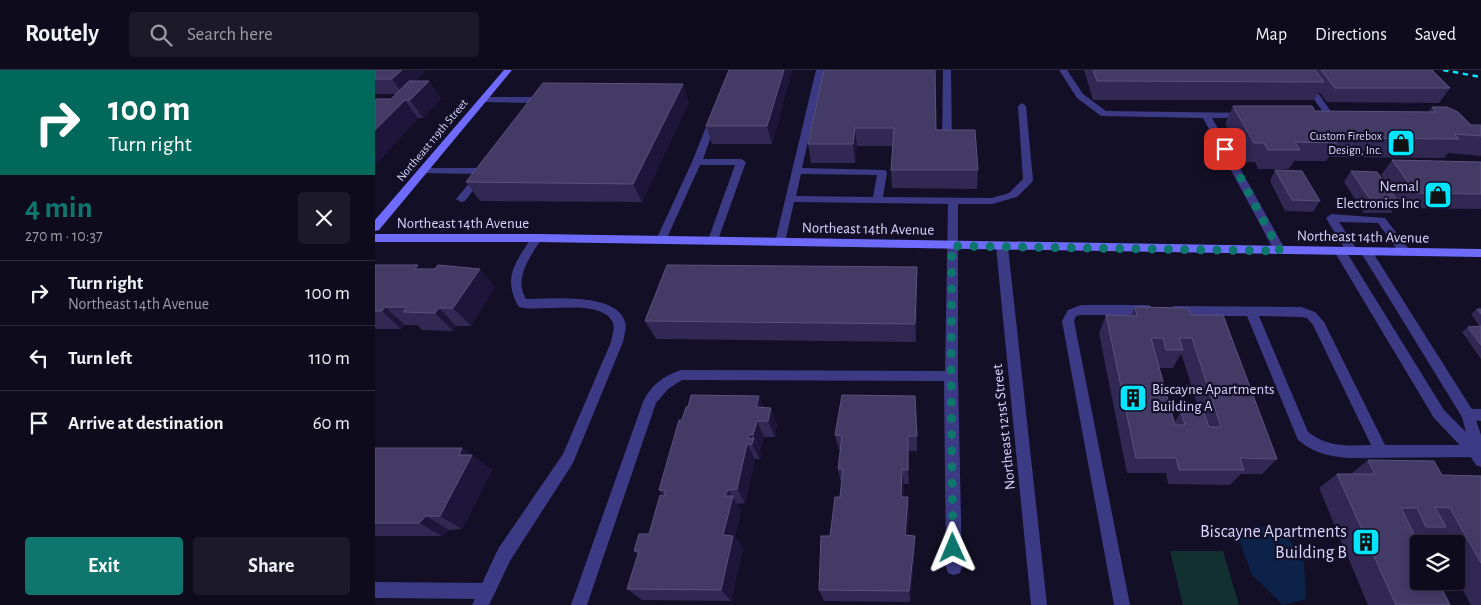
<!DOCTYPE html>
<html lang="en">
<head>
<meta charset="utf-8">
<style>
  body { margin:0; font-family:"Alegreya Sans",sans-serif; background:#1c1929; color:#f1f3f6; height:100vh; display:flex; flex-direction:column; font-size:19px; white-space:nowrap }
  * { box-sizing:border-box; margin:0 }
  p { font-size:16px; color:#9b9ba3 }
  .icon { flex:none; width:28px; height:28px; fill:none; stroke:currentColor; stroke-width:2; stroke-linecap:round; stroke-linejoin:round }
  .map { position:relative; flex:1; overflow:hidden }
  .drawer { display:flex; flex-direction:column; background:#0e0b1c; width:375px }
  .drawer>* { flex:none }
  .top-card { background:#00695c; color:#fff; overflow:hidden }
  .controls { position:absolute; left:1035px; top:465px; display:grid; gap:10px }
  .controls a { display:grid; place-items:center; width:55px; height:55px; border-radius:5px; background:#0e0b1c; box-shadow:0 2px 12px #0003,0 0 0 1px #2e2b3b; font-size:25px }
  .pin { position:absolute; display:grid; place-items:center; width:42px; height:42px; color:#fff; margin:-21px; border-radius:10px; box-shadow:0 2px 8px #0006 }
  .me { position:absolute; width:55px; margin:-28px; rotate:359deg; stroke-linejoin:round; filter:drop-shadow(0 0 4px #0008) }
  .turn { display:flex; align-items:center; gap:18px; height:105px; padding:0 25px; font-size:22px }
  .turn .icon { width:65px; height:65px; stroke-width:2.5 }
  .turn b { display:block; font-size:35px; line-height:42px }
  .round { display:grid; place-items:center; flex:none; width:52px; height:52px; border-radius:5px; background:#1c1929 }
  .head { display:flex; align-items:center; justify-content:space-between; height:85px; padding:0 25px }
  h1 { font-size:30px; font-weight:700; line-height:38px; color:#0f766e }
  .primary-button { display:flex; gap:10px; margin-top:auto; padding:10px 25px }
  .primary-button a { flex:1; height:58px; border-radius:5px; background:#0f766e; color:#fff; font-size:20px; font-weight:700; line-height:58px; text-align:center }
  .primary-button a+a { background:#1c1929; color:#f1f3f6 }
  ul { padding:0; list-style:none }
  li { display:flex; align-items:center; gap:15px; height:65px; padding:0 25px; border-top:1px solid #2e2b3b }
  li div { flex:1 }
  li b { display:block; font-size:19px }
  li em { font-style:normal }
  header { display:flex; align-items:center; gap:30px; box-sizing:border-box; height:70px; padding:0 25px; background:#0e0b1c; border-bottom:1px solid #2e2b3b }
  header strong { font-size:24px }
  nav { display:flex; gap:28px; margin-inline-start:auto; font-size:18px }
  .search { width:350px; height:45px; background:#1c1929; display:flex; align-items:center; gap:12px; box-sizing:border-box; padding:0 18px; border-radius:5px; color:#9b9ba3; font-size:19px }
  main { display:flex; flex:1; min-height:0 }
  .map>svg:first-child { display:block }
  .green { fill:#12302f }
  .water { fill:#0c2248 }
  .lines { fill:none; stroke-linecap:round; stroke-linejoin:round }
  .lane { fill:#3d3a85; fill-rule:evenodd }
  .street { fill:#3d3a85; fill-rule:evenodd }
  .secondary { fill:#6f6bff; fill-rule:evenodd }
  .rail { stroke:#00e5ff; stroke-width:2.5; stroke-dasharray:5.5 4.5; stroke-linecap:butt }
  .wall { fill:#312854; fill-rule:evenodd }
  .shaded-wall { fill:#1d163a }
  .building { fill:#433a66; stroke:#5a527e; fill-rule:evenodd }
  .route { stroke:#0f766e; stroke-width:9; stroke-dasharray:0 16.2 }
  .labels { text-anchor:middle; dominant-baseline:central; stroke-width:4.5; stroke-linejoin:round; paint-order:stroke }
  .far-poi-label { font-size:12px; fill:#d9d4ff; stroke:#130f26; text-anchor:end }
  .far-street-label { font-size:12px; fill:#d9d4ff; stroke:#130f26 }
  .poi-label { font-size:15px; fill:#d9d4ff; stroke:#130f26; text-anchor:end }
  .street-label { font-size:15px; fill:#d9d4ff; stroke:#130f26 }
  .near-poi-label { font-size:18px; fill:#d9d4ff; stroke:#130f26; text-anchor:end }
</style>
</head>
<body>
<header>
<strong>Routely</strong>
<div class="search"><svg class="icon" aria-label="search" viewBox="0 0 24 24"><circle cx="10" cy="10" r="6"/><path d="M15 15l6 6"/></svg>Search here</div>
<nav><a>Map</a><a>Directions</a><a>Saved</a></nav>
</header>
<main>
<section class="drawer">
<div class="top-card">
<div class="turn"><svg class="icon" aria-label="right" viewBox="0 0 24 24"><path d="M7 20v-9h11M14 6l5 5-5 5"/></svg><div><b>100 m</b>Turn right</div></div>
</div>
<div class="head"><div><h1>4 min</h1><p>270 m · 10:37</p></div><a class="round"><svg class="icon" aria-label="close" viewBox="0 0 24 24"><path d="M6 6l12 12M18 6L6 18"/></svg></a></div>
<ul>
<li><svg class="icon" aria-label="right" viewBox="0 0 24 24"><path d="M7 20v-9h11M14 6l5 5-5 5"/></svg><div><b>Turn right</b><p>Northeast 14th Avenue</p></div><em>100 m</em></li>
<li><svg class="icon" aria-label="left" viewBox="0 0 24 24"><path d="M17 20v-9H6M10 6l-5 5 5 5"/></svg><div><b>Turn left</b></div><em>110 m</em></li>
<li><svg class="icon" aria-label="arrive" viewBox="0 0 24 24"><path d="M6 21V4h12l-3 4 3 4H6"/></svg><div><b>Arrive at destination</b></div><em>60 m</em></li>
</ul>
<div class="primary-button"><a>Exit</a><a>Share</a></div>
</section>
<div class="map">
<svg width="1106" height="535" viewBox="0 0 1106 535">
  <rect width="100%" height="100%" fill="#130f26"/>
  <path class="green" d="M795 481H848L864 535H808Z"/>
  <path class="water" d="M880 455 910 462 929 493 931 529 908 535 877 505 863 467Z"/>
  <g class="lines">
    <path class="lane" d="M441 0H449L427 98 510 100 512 102 508 127 617 128 634 123 648 109 643 36 647 33 651 36 658 110 657 112 642 127 617 134H583V306L587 497 585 503 579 505 573 503 571 497 569 311 307 310 293 319 281 333 212 535H196L268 332C276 315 288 306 306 300L570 301 573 134 419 132 410 172 405 176 400 172ZM426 104 502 105 498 127 421 126Z
      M568 0H576L577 74 572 77 567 74Z
      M684 0H692L708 24 731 41 874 43V47L871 48H837L911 181 909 184H901L828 48 726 46 702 28Z
      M919 0H927L959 46 958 48H952Z
      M108 27H163L167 30 162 38 159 39 155 36 157 33 105 32V28Z
      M339 44 343 47 328 89H366L371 92 343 170 338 174 333 170 360 95H325L291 170 290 173H282L281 170 317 92 335 47Z
      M48 98H108L113 101 90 131 86 132 81 129 102 104 45 103V99Z
      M956 144 1010 148 1036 182 1030 186 1026 185 1003 153 964 152 983 181 981 184H973L951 148Z
      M706 235H774L780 240 774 245H706L701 246 699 251 755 535H739L687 251 693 240Z
      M799 236 926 237 940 242 949 252 1010 375H1100L1106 378 1105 386 1100 387 975 388C955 387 939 383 923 370L872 246H799L793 241ZM884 246 926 247 932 248 938 255 996 375C973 376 952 377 933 362Z
      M1093 339H1106V351L1088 349 1086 345 1088 341Z
      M0 512 111 513 117 515 119 521 117 527 111 529 0 528Z"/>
    <path class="street" d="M162 164 167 168C156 186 138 208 151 229 175 229 242 222 250 252 252 258 249 266 248 272L198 393 135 491 114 535H97L123 479 188 384 236 272C237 266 240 258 238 253 228 227 164 243 144 237 126 207 142 191 158 165Z
      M627 173 633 177 672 535H656L621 177Z
      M965 177 969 178 1069 340 1091 362 1087 347 985 181 987 178H995L1098 341 1106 365V397L1101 395 1095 386 1059 348 959 181Z"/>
    <path class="secondary" d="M129 0H137L4 160 0 161V150Z
      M0 164H162L1106 179V187L162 172H0Z"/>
    <path class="rail" d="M1068 0 1106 7"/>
  </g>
  <path class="wall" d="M0 0 41 11H54L66 29 48 48H43L0 95V31L16 29 21 24H1L0 23Z
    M354 0H417L397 74H337L331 56Z
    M449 0 561 60 603 100 602 119 517 118 516 100 518 76H482L480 93H436L433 74Z
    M709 0H1057L1075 18 1064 33 952 32 944 22 939 30H718Z
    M314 32 267 132 105 131 91 112Z
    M858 36 940 41 1053 42 1057 37 1096 55H1106V86L1073 83 1069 88 954 87 951 91H919L914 99H883L880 92H870L850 54Z
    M1017 90 1106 92V139L1029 138 1006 105Z
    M900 100 945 131 938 142 910 141 895 111Z
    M976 101 1024 132 1016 143H989L969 112Z
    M0 195 46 199 120 217 96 256H81L78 261 47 260 42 255H30L26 259H0Z
    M542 197V216L541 272 281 269 270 251Z
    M760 237 816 245 902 389 887 404H866L855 415 793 414 791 403H752L724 263 731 245 756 246ZM805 285 807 286 825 343 806 342 799 353 784 298H798Z
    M1102 239H1106V289L1087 262 1093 257H1105L1096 244Z
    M389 338 402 354 400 367H389L385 380H384L386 384 385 389H380L370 433 362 434 366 440 360 467 368 478 356 531 267 530 252 519 263 485 259 481 274 464 289 426 284 420Z
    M460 365 542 366V381H534V414H529L528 427H533L534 441 532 466H540V479L535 532 449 531 444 520 455 466 465 427 466 413 463 399 465 380H464Z
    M0 378H87L117 400 87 459 74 460 67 466H0Z
    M993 390 1067 405 1106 406V535H1096L1081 508V474H1064L1058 464 1047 470H1042L1075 535H993L944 418 962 404H976Z"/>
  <path class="shaded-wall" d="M27 0H52L28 24 17 9Z
    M409 0H417L397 74 392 56Z
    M54 11 66 29 48 48 35 30Z
    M308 14 314 32 267 132 258 114Z
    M30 30 43 48 0 95V60Z
    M480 58 482 76 480 93 478 74Z
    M542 197V216L541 272 540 254Z
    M105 199 120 217 96 256 78 238Z
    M10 237 30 255 26 259 7 241Z
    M64 238 81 256 78 261 60 243Z
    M384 326 391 342 381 337Z
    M396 338 402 354 400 367 393 351Z
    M382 351 389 367 385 380 378 365Z
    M375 364 378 371 379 368 386 384 385 389 377 374 373 369Z
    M533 366 534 381V414L533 400Z
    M372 374 380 389 370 433 362 419Z
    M87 378 97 385 117 400 87 459 65 446 84 385Z
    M527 399 529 414 527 441 526 427Z
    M353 420 366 440 360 467 368 478 356 531 346 520 350 426Z
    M533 427 534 441 531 478 530 465Z
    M51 446 74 460 67 466 44 453Z
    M540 466V479L535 532 534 521Z"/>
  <path class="building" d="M0 0H27L17 9H0Z
    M354 0H409L392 56H331Z
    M449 0H560L561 60H600L603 100H516L519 58H480L478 74H433Z
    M718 0H940L949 12 722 11Z
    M946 0H1057L1075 18H960Z
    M34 11H54L35 30H30L0 60V31L1 29H16Z
    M168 13 308 14 258 114 91 112Z
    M858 36H937L940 41 1061 42 1057 37H1072L1083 42 1096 55H1106V66L1079 64 1084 69 959 68 962 73 920 72 925 80H893L889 73H879Z
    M1017 90 1106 92V124L1041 123Z
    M900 100 927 101 945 131 917 130Z
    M976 101 1002 102 1024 132H997Z
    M0 195H43L40 199H60L63 195 105 199 78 238H64L60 243 28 242 32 237H10L7 241H0Z
    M292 195 542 197 540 254 270 251Z
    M760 237 813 238 816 245H848L902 389 865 388 869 400H804L801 388H761L731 245 762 246ZM776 268H788L791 280H808L804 268H817L846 357H834L829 343 806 342 810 355H800Z
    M1102 239H1106V244Z
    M1106 256V275L1093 257Z
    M316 325 384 326 381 337 396 338 393 351H382L378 365 375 364 373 369 379 368 377 374H372L362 419 353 420 350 426H358L348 465 358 466 346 520 252 519 264 481H259L264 464H274L285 425 289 426 291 420H284L304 350H307L311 337H313Z
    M467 325 540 326 542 366H533V400L527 399 526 427H533L530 465 540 466 534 521 444 520 446 466H455L460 427H465L468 399H463L467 366 460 365Z
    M0 378H87L84 385H97L65 446H51L44 453H0Z
    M993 390 1059 391 1067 405 1106 406V493L1075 438 1060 437 1071 457H1051L1042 438H1026L1044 474V511H1063L1075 535H1021L962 404H1000Z"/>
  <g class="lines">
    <path class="route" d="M578 478 576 306 577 176 905 181 850 79"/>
  </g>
  <defs>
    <symbol id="shop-square" viewBox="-11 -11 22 22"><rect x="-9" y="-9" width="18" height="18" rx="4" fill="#00e5ff" stroke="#130f26"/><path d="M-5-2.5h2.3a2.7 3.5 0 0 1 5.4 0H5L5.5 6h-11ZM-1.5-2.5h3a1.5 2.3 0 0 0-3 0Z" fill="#111"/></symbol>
    <symbol id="building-square" viewBox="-11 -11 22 22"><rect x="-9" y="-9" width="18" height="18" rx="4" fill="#00e5ff" stroke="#130f26"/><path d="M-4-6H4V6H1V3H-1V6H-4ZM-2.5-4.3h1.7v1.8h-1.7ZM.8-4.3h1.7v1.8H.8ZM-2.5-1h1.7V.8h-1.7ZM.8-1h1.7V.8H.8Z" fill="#111"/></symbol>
  </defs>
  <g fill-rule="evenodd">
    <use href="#shop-square" x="1010" y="57" width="32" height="32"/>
    <use href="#shop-square" x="1047" y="109" width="32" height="32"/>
    <use href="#building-square" x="742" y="312" width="32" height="32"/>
    <use href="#building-square" x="975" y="456" width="32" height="32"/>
  </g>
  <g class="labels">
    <g class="far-poi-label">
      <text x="1007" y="66">Custom Firebox<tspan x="1007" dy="14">Design, Inc.</tspan></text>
    </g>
    <g class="far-street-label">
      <text transform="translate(57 70) rotate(-50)">Northeast 119th Street</text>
    </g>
    <g class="poi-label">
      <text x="1044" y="116">Nemal<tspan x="1044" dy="17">Electronics Inc</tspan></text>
      <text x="777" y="319" text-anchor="start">Biscayne Apartments<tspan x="777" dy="17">Building A</tspan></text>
    </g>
    <g class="street-label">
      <text x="88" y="153">Northeast 14th Avenue</text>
      <text transform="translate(493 159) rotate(1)">Northeast 14th Avenue</text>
      <text transform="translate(988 167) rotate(1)">Northeast 14th Avenue</text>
      <text transform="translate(629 357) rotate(-96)">Northeast 121st Street</text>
    </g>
    <g class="near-poi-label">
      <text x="972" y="462">Biscayne Apartments<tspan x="972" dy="21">Building B</tspan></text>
    </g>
  </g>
</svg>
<div class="controls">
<a><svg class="icon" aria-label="layers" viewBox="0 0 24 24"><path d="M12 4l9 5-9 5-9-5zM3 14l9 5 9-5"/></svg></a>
</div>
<div class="pin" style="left:850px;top:79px;background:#d93025"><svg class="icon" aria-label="arrive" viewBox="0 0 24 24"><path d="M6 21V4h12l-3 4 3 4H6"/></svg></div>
<svg class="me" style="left:578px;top:478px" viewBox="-20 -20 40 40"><path d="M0-17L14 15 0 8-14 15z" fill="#0f766e" stroke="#fff" stroke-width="4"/></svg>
</div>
</main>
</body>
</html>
